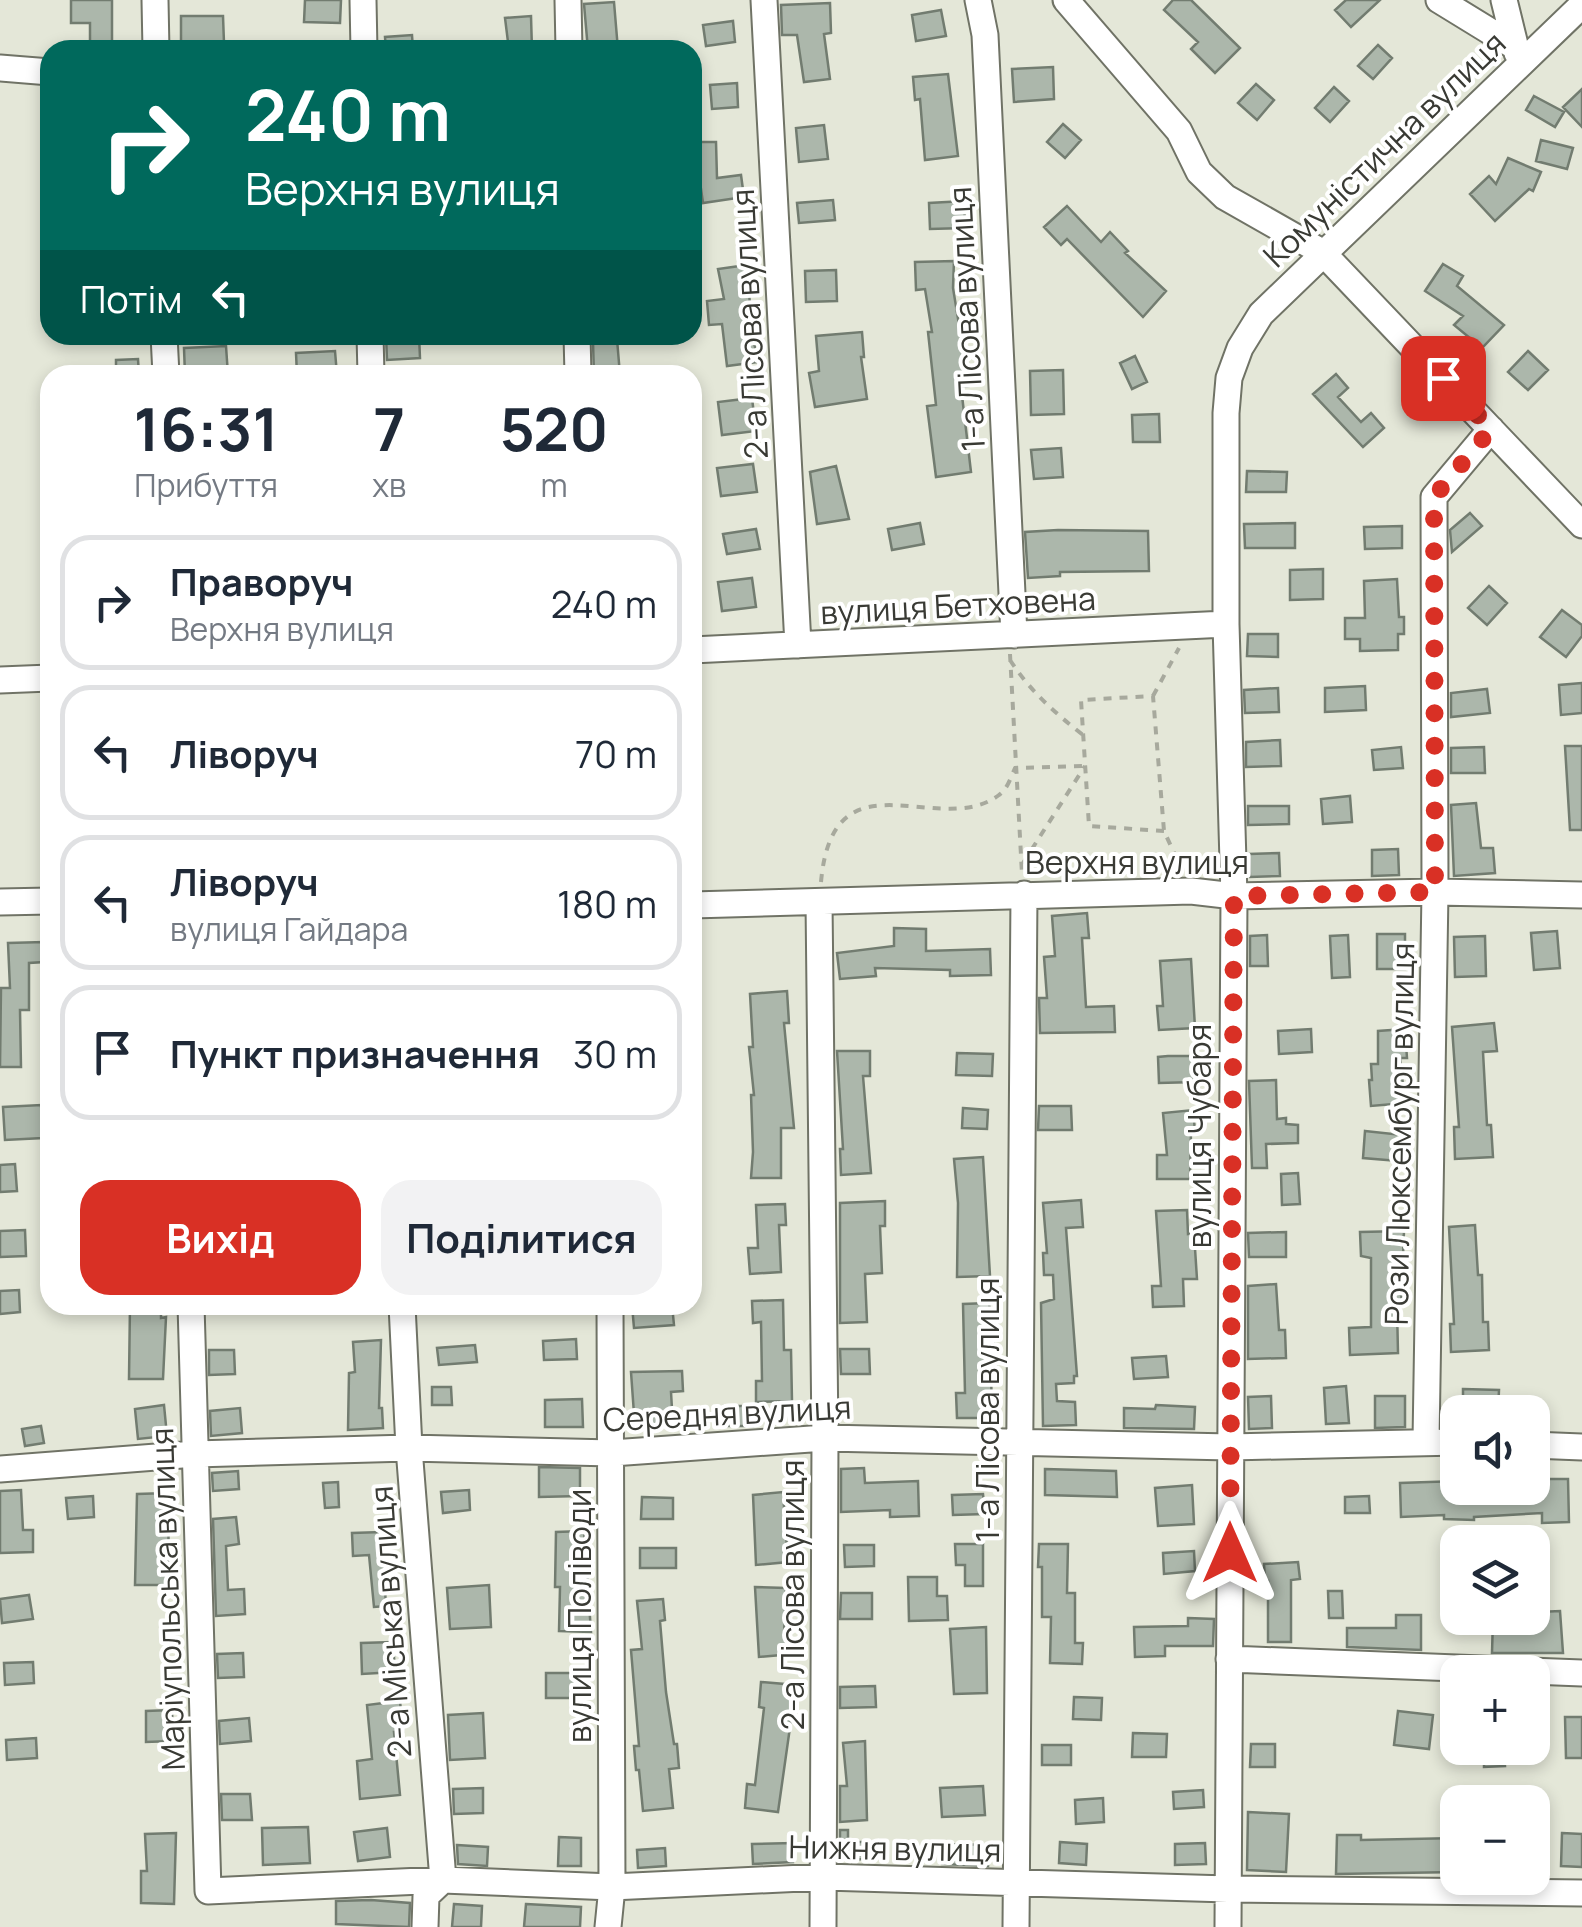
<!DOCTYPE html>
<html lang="uk">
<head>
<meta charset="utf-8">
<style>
  body { margin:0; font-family:Manrope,sans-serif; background:#f2f2f3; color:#1f2937; height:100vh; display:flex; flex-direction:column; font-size:38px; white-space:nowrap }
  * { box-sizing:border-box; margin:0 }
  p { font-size:32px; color:#747a83 }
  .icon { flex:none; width:55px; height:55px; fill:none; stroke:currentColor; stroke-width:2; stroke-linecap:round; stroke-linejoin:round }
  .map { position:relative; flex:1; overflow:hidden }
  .drawer { position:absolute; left:40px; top:365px; width:662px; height:950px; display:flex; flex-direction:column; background:#fff; border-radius:30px; box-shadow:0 5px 15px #0003 }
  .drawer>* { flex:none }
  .hud { position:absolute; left:40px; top:40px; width:662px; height:305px; border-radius:30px; box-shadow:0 5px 15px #0003; background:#00695c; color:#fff; overflow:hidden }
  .tools { position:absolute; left:1440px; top:1395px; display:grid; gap:20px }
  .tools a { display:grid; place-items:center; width:110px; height:110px; border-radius:20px; background:#fff; box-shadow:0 5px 15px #0003; font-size:50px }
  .pin { position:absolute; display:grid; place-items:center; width:85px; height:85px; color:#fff; margin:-42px; border-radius:20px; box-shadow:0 5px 15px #0006 }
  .me { position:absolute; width:110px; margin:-55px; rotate:0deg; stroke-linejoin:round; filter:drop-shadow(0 0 8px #0008) }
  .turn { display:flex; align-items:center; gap:35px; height:210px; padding:0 40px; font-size:45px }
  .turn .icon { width:130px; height:130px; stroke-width:2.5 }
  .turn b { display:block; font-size:70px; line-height:85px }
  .then { display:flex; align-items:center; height:95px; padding:0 40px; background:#0003; gap:20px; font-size:38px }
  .eta { display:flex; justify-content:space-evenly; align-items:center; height:170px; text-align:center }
  .eta b { font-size:60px; font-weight:700; line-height:70px }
  .cta { display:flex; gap:20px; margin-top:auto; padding:20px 40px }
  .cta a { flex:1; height:115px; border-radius:30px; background:#d93025; color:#fff; font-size:40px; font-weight:700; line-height:115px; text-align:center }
  .cta a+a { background:#f2f2f3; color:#1f2937 }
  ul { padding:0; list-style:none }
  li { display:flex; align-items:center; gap:30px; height:135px; margin:0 20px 15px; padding:0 20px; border:5px solid #e0e1e3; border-radius:30px }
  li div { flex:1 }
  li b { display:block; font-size:38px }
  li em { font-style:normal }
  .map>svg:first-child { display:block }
  .building { fill:#acb7ab; stroke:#727c70; stroke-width:2.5 }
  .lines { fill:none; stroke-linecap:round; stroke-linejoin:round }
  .minor-casing { stroke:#707366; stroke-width:29 }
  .path { stroke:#a7a99d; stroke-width:4; stroke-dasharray:8 8; stroke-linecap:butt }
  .minor { stroke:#fff; stroke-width:25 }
  .route { stroke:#d93025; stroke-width:18; stroke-dasharray:0 32.4 }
  .labels { text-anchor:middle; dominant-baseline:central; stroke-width:8; stroke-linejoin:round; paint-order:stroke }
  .street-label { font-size:32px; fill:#393a34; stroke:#fff }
</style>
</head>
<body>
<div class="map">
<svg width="1582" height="1927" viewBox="0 0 1582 1927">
  <rect width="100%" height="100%" fill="#e4e7d8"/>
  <path class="building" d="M71 0H112V50H90V23H71Z
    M305 0H341L340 23 304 22Z
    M1173 0H1191L1240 48 1215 73 1191 49 1198 42 1164 10Z
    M1346 0H1380L1351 27 1335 10Z
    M614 2 618 50H588L584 4Z
    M830 3 831 33 824 34 830 79 804 82 797 35H782L781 5Z
    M941 10 946 36 916 41 912 15Z
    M181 16H223L224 43 181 44Z
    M531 16 532 50H509L505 18Z
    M733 21 735 42 706 46 703 25Z
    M412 35 413 50H386L385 37Z
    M1378 45 1392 58 1373 79 1358 66Z
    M1053 67 1054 99 1014 102 1012 69Z
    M948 74 958 156 925 160 920 99 915 100 913 77Z
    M737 83 738 107 712 109 710 85Z
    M1256 84 1274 100 1257 120 1238 103Z
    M1334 87 1349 101 1330 122 1315 108Z
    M1582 89V127L1563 107Z
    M1534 96 1564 112 1555 127 1526 110Z
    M1063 124 1081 140 1065 158 1047 142Z
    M824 125 828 159 799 162 796 128Z
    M1541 140 1573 148 1567 169 1536 161Z
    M692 142H716L717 178 741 175 744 197 703 203 698 168 692 169Z
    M1508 158 1541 172 1533 191 1529 189 1495 221 1470 194 1489 176 1496 184Z
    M833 200 835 220 799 223 797 203Z
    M964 201 965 228 930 229 929 203Z
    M1067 206 1101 242 1110 232 1128 251 1125 253 1166 291 1143 317 1067 239 1061 245 1044 227Z
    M954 261 953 288 969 386 961 387 971 472 936 477 927 406 936 405 928 332H932L925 289 916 290 915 262Z
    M1443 264 1463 276 1457 286 1504 325 1482 348 1454 325 1463 316 1425 291Z
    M747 265 752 332 758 362 727 366 722 324 709 325 707 301 724 299 718 269Z
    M836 270 837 301 806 302 805 271Z
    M862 332 864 357H861L867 399 815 407 809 373 819 371 816 336Z
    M386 335H419L420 358 387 360Z
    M617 339 620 375H594L593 342Z
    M226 346 228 375H185L184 348Z
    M335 351 337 375H297L296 353Z
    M1528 351 1548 370 1528 390 1508 372Z
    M1135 356 1147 382 1132 389 1120 363Z
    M138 359 139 375H116V360Z
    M1063 370 1064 414 1031 415 1030 371Z
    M1336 374 1348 388 1338 397 1361 422 1371 413 1384 428 1363 447 1313 394Z
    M752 398 756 431 722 435 718 402Z
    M1159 414 1160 442H1133L1132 415Z
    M1061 448 1063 477 1034 479 1031 450Z
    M753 464 757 492 721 496 717 468Z
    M836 466 849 519 817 524 810 472Z
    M1247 471 1287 472 1286 492H1246Z
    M1470 513 1482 526 1452 552 1450 530Z
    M920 523 924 544 892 550 888 529Z
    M1295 523V548H1245L1244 524Z
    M1402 526V548L1365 549 1364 527Z
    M756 529 760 549 727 554 723 534Z
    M1058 530 1148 531 1149 571 1060 572V576L1028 578 1025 532Z
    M1323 569V599L1290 600V570Z
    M752 578 756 607 722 611 718 582Z
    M1397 579 1399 617H1404V634H1398V650L1360 651V639H1345V618H1365L1364 581Z
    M1489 586 1507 603 1487 625 1468 608Z
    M1562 610 1582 625V636L1566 657 1540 637Z
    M1248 634H1278V657L1247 656Z
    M1582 683V713L1561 715 1559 685Z
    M1365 686 1366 710 1325 712V688Z
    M1278 688 1279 712 1245 713 1244 690Z
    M1487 689 1490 713 1451 717V693Z
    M1280 740 1281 766 1246 767V742Z
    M1565 746H1582V830H1570Z
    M1401 747 1403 768 1374 770 1372 750Z
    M1484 747 1485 773H1451V748Z
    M1350 796 1352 822 1323 824 1321 799Z
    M1476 803 1481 848H1493L1495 873 1454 876 1451 805Z
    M1248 806H1289V824L1248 825Z
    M1398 849 1399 875 1372 876V850Z
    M1279 853 1280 876 1250 877 1249 854Z
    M1087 913 1089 938H1082L1086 1007 1114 1006 1115 1032 1040 1033 1039 998H1047L1044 957 1055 956 1052 916Z
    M894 928 926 929V951L990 949 991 975 950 976V970L875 968 876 976 840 979 837 953 894 946Z
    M1557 931 1560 968 1534 970 1531 933Z
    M1377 934H1405V969H1377Z
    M1267 935 1268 966H1250V936Z
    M1348 935 1350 977 1332 978 1330 936Z
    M1485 936 1486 976 1455 977 1454 937Z
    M44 942V962L29 963V1010H20L21 1067H0L1 988H10L8 943Z
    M1191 959 1195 1028 1159 1030 1157 1006H1163L1160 961Z
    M787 991 789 1023H784L794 1128H781V1178H751L753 1152 751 1095H754L749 1047H753L750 994Z
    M1494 1023 1497 1051 1483 1052 1487 1125H1491L1493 1157 1455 1159 1454 1127H1459L1452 1027Z
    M1311 1029 1312 1052 1279 1054 1278 1031Z
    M1405 1029 1407 1058H1400L1405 1103 1371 1106 1369 1080H1372L1371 1064H1378V1031Z
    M837 1051H870V1076H863L871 1173 841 1175 840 1149H843Z
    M957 1053 993 1054 992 1076 956 1075Z
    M1168 1056H1195L1196 1082 1159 1083 1158 1057Z
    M1276 1080 1277 1119 1286 1118V1124L1298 1125V1143L1266 1144 1267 1168H1252L1249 1081Z
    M41 1105 43 1138 5 1140 3 1107Z
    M1039 1106H1071L1072 1130H1038Z
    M963 1108 988 1110 987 1129 962 1128Z
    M1193 1110 1195 1131 1191 1132 1190 1179H1157V1155H1167L1163 1113Z
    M1365 1131 1412 1136 1410 1162 1363 1158Z
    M983 1157 990 1276 957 1277 958 1203 954 1159Z
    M15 1164 17 1191 0 1192V1165Z
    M1298 1173 1300 1204 1282 1205 1281 1174Z
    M1081 1200 1083 1227 1066 1228 1077 1376H1074V1383L1056 1384 1057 1401 1075 1402 1076 1425 1043 1426 1041 1303 1054 1299 1053 1275H1044L1043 1253H1047L1043 1203Z
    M885 1201V1226H880L882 1273 865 1274 867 1322 840 1323V1203Z
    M785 1204 786 1225H779L781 1272 750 1274 748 1248H758L756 1205Z
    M1187 1210 1188 1234 1194 1233 1197 1279H1183L1184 1306 1153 1307 1152 1286H1161L1156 1211Z
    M1475 1225 1478 1275H1482L1483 1322H1488L1489 1350 1451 1352 1450 1324H1454L1449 1227Z
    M25 1230 26 1256 0 1257V1231Z
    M1404 1231 1401 1307H1397L1398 1353 1350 1355 1349 1328 1371 1327V1258L1361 1256 1360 1232Z
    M1286 1232V1257H1249L1248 1233Z
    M1276 1284 1279 1330H1285L1286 1358 1248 1359V1286Z
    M19 1290 20 1312 0 1314V1291Z
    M783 1300 784 1350H791L792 1401 756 1402V1381H762L761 1322 753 1323 752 1301Z
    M989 1303 997 1369 991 1370 992 1418H957L956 1393H965L963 1304Z
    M130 1305H161V1318L166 1317 163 1379H129Z
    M632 1305H672L674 1325 634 1328Z
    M576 1339 577 1359 544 1360 543 1341Z
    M381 1340 379 1408H382L383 1428 348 1430 349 1373 355 1372 353 1342Z
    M475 1345 477 1362 439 1365 437 1348Z
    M840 1349H869L870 1374H841Z
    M209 1350H234L235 1374 209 1375Z
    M1166 1356 1168 1377 1134 1379 1132 1358Z
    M682 1371 683 1391 671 1392 673 1426 635 1428 631 1372Z
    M1346 1386 1349 1423 1326 1424 1324 1388Z
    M432 1387H451L452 1405H432Z
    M1463 1389 1499 1390 1498 1412H1463Z
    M1271 1396 1272 1428 1249 1429 1248 1397Z
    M1375 1396H1405V1427L1375 1428Z
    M582 1399 583 1427H545V1400Z
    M164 1405 167 1436 138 1439 135 1409Z
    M1156 1405 1195 1407 1194 1429 1124 1428V1408L1155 1409Z
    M724 1406H753V1426H724Z
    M240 1408 242 1433 211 1436 210 1411Z
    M41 1426 44 1443 25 1446 22 1429Z
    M539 1467 580 1468V1496L539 1497Z
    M864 1468 865 1483 918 1481 919 1516 890 1517V1510L841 1512V1469Z
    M1045 1469 1116 1471 1117 1497 1045 1495Z
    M238 1471 239 1489 213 1491 212 1473Z
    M1542 1479H1568L1569 1522 1542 1523V1513L1474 1517V1520L1444 1519V1515L1401 1517 1400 1483 1458 1481V1488H1542Z
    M338 1482 339 1507 325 1508 323 1483Z
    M1192 1485 1194 1524 1158 1526 1155 1488Z
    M21 1490 23 1530H33V1552L0 1553V1491Z
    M469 1490 470 1510 443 1513 441 1492Z
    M783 1492 788 1562 756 1565 753 1495Z
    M168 1493 169 1585H135L137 1494Z
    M983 1494 985 1514 953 1515 952 1495Z
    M93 1496 94 1517 68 1519 66 1498Z
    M1369 1496 1370 1513H1345V1497Z
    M642 1497 673 1498V1519H641Z
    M236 1517 239 1544 226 1546 228 1590 244 1589 245 1614 216 1616 213 1519Z
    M584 1531 591 1632 559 1631 560 1587H555L556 1532Z
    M382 1532 384 1569 395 1568 397 1589 385 1590 386 1606 374 1607 369 1555 353 1556 352 1533Z
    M955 1544H983V1586H965V1565H956Z
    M1039 1544H1068L1067 1593H1075V1643H1083L1082 1664 1050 1663 1051 1617H1042V1567H1038Z
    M844 1545H874V1566L845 1567Z
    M640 1548H676V1568H640Z
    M1194 1551 1195 1571 1164 1574 1163 1553Z
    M1298 1562 1300 1579 1291 1580V1642H1268V1581H1265L1264 1564Z
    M908 1577H937V1596H947L948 1620 909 1621Z
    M489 1585 491 1627 450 1629 447 1588Z
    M755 1587 786 1588 784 1634H790L792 1654 759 1657Z
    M1328 1591H1342L1343 1618H1329Z
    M841 1593H872V1619H840Z
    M29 1595 33 1619 2 1623 0 1599Z
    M663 1599 665 1620 660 1621 666 1692 674 1744H677L679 1768 669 1769 673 1808 643 1811 639 1770H636L634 1746H639L631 1650 642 1649 637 1601Z
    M1560 1611 1563 1653H1492L1493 1618H1539V1612Z
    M1396 1615H1421V1650L1347 1647V1628H1396Z
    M1188 1618 1214 1619 1213 1646H1165V1656L1135 1657 1134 1627 1188 1626Z
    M986 1627 987 1693 954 1694 950 1629Z
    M393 1642 395 1672 362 1674 361 1643Z
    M243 1653 244 1677 218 1678 217 1654Z
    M33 1662 34 1683 5 1685 4 1663Z
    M546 1673H581V1698H546Z
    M761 1682 796 1685 778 1812 745 1808 747 1784 755 1785 764 1708 759 1707Z
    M875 1686 876 1707 840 1708V1687Z
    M1074 1697 1102 1698 1101 1720 1073 1719Z
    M400 1701 403 1732H394L400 1795 360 1799 357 1761 372 1759 367 1705Z
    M172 1710 173 1741 146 1742V1711Z
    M1398 1711 1433 1715 1429 1749 1394 1745Z
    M483 1713 485 1758 450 1760 448 1715Z
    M1565 1717H1582V1758H1566Z
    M249 1718 251 1741 220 1744 219 1721Z
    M1133 1733 1167 1734 1166 1757H1132Z
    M36 1738 37 1758 7 1760 6 1740Z
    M865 1741 867 1820 840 1822V1786H847L843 1743Z
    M1251 1744H1275V1767H1250Z
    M1042 1745H1071V1765H1042Z
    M1484 1748H1504L1505 1766 1484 1767Z
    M983 1786 985 1815 942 1817 940 1788Z
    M483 1788V1813L454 1814 453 1789Z
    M1203 1790 1204 1807 1174 1809 1173 1792Z
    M221 1794H250L252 1820H222Z
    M1103 1798 1104 1822 1076 1824 1075 1800Z
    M1248 1812 1289 1814 1286 1872 1247 1870Z
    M308 1827 310 1863 263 1865 262 1828Z
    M387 1828 390 1857 358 1861 354 1832Z
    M840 1830H848V1842H868V1859L840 1860Z
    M176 1833 174 1904 141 1903V1871H147L145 1834Z
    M1562 1833 1582 1834V1867L1561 1866Z
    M1337 1835H1361V1840L1458 1838V1872L1336 1874Z
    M559 1837 581 1838V1866H558Z
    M1060 1842 1087 1844 1086 1865 1059 1863Z
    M793 1843V1862L753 1864 752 1844Z
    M1205 1843 1206 1864 1175 1865V1844Z
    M942 1844 989 1845 988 1866 942 1864Z
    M457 1845 488 1847 487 1866 458 1864Z
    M665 1848 666 1866 638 1868 637 1850Z
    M1532 1852 1548 1853V1876H1532Z
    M371 1900 410 1903 409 1927 336 1924V1901Z
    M454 1904 482 1906 481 1927H452Z
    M526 1904 581 1907 580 1927H524Z"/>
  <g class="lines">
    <defs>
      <path id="minor" d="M155 0 156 50
        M363 0 364 50
        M568 0 569 50
        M764 0 798 645
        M978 0 985 35 1014 635
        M1066 0 1179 131 1199 172 1225 197 1322 252 1582 525
        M1439 0 1514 46
        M1504 0 1517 53
        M0 68 50 72
        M164 335 166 375
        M370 335 371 375
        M577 335 578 375
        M692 650 1226 624
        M0 680 50 678
        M0 902 50 901
        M819 902 825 1438 823 1927
        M692 905 1191 891 1234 896 1435 892 1582 895
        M191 1305 208 1891 443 1880 612 1887 824 1877 1228 1889 1582 1893
        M402 1305 409 1448 443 1880 426 1896 425 1927
        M1426 1441 1435 892 1434 497 1491 429
        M1532 1445 1582 1447
        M0 1469 195 1454 409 1448 612 1453 825 1438 1230 1447 1458 1442
        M1229 1659 1582 1673
        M608 1927 612 1887 610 1305
        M1016 1927 1024 894
        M1228 1927 1234 896 1226 624V413L1229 378 1240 348 1261 314 1582 5"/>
    </defs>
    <use href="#minor" class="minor-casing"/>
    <path class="path" d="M1010 654 1022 874
      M1010 660C1030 691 1055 713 1083 735
      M1153 696 1179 648
      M1164 831 1089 826 1081 700 1153 696 1164 831 1181 868
      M1023 863 1085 766
      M821 882C833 748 940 840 999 795 1007 790 1011 777 1015 768L1085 766"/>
    <use href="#minor" class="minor"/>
  </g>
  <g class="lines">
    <path class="route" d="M1230 1553 1234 896 1435 892 1434 497 1491 429 1443 378"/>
  </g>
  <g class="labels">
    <g class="street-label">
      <text transform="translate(1384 149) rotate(-44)">Комуністична вулиця</text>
      <text transform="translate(966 319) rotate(-93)">1-а Лісова вулиця</text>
      <text transform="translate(749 324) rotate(-93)">2-а Лісова вулиця</text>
      <text transform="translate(958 605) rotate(-3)">вулиця Бетховена</text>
      <text x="1137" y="862">Верхня вулиця</text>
      <text transform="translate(1399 1134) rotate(-89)">Рози Люксембург вулиця</text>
      <text transform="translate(1199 1136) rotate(-90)">вулиця Чубаря</text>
      <text transform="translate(987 1410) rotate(-90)">1-а Лісова вулиця</text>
      <text transform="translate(727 1413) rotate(-3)">Середня вулиця</text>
      <text transform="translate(792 1595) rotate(-90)">2-а Лісова вулиця</text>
      <text transform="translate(167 1599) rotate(-92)">Маріупольська вулиця</text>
      <text transform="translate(579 1616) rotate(-90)">вулиця Поліводи</text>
      <text transform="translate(390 1622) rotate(-94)">2-а Міська вулиця</text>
      <text transform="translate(895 1848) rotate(1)">Нижня вулиця</text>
    </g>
  </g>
</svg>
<div class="tools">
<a><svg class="icon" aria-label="sound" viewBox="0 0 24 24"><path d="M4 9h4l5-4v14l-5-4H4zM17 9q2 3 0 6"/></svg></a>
<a><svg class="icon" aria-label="layers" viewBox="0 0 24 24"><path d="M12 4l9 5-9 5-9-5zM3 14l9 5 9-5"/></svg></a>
<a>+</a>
<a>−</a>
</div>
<div class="pin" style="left:1443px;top:378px;background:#d93025"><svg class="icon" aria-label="arrive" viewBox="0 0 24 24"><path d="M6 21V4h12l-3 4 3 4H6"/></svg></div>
<svg class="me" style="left:1230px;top:1553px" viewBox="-20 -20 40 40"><path d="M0-17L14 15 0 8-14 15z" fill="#d93025" stroke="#fff" stroke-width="4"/></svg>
<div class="hud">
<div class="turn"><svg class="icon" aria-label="right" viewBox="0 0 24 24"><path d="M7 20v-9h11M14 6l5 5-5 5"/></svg><div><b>240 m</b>Верхня вулиця</div></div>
<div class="then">Потім<svg class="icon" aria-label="left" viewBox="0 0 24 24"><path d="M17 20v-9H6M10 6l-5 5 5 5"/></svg></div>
</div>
<section class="drawer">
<div class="eta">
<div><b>16:31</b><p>Прибуття</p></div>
<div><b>7</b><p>хв</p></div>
<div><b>520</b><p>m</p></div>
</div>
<ul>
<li><svg class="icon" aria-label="right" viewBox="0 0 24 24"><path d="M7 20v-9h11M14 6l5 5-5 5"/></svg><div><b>Праворуч</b><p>Верхня вулиця</p></div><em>240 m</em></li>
<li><svg class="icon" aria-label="left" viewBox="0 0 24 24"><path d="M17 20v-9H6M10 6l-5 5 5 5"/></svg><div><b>Ліворуч</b></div><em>70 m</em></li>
<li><svg class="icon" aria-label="left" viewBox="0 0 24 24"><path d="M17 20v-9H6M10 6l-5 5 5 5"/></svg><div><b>Ліворуч</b><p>вулиця Гайдара</p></div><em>180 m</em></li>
<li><svg class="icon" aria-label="arrive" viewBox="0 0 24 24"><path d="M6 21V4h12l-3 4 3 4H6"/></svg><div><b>Пункт призначення</b></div><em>30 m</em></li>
</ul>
<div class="cta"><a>Вихід</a><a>Поділитися</a></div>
</section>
</div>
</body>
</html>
